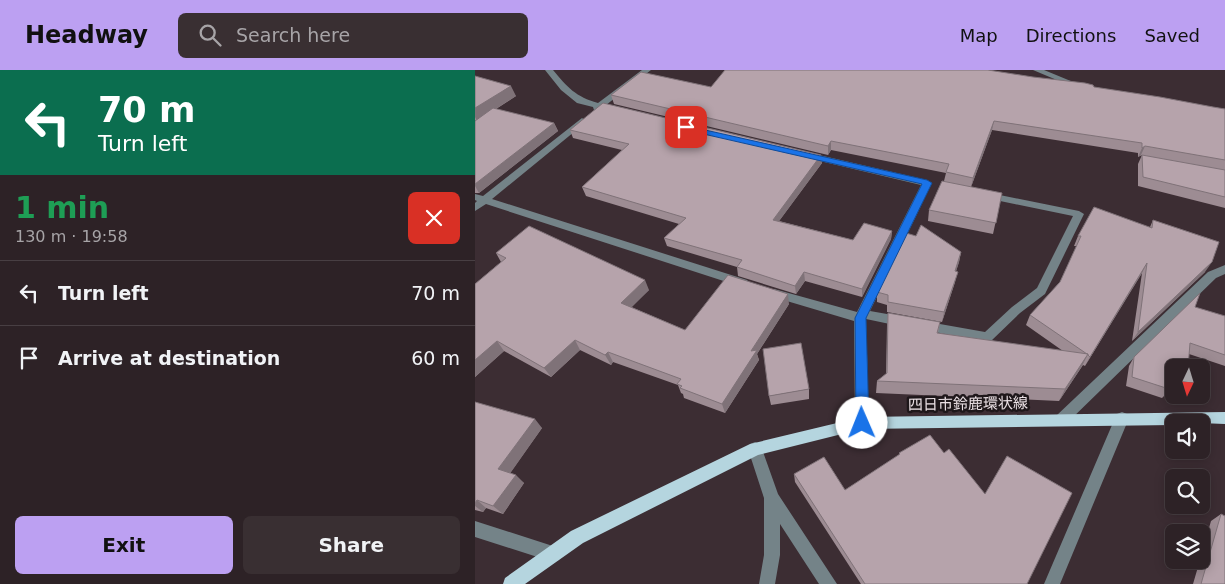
<!DOCTYPE html>
<html lang="en">
<head>
<meta charset="utf-8">
<style>
  body { margin:0; font-family:"DejaVu Sans","Noto Sans JP",sans-serif; background:#392f32; color:#f1f3f6; height:100vh; display:flex; flex-direction:column; font-size:19px; white-space:nowrap }
  * { box-sizing:border-box; margin:0 }
  p { font-size:16px; color:#a7a4a7 }
  .icon { flex:none; width:28px; height:28px; fill:none; stroke:currentColor; stroke-width:2; stroke-linecap:round; stroke-linejoin:round }
  .map { position:relative; flex:1; overflow:hidden }
  .sheet { display:flex; flex-direction:column; background:#2d2226; width:475px }
  .sheet>* { flex:none }
  .top-card { background:#0b6e4f; color:#fff; overflow:hidden }
  .needle { width:32px; rotate:184deg }
  .tools { position:absolute; left:690px; top:289px; display:grid; gap:10px }
  .tools a { display:grid; place-items:center; width:45px; height:45px; border-radius:8px; background:#2d2226; box-shadow:0 2px 12px #0003,0 0 0 1px #483f43; font-size:25px }
  .pin { position:absolute; display:grid; place-items:center; width:42px; height:42px; color:#fff; margin:-21px; border-radius:10px; box-shadow:0 2px 8px #0006 }
  .me { position:absolute; width:55px; margin:-28px; rotate:359deg; stroke-linejoin:round; filter:drop-shadow(0 0 4px #0008) }
  .turn { display:flex; align-items:center; gap:18px; height:105px; padding:0 15px; font-size:22px }
  .turn .icon { width:65px; height:65px; stroke-width:2.5 }
  .turn b { display:block; font-size:35px; line-height:42px }
  .round { display:grid; place-items:center; flex:none; width:52px; height:52px; border-radius:8px; background:#392f32 }
  .overview { display:flex; align-items:center; justify-content:space-between; height:85px; padding:0 15px }
  h1 { font-size:30px; font-weight:600; line-height:38px; color:#1e9e55 }
  .button { display:flex; gap:10px; margin-top:auto; padding:10px 15px }
  .button a { flex:1; height:58px; border-radius:8px; background:#bca0f2; color:#111; font-size:20px; font-weight:600; line-height:58px; text-align:center }
  .button a+a { background:#392f32; color:#f1f3f6 }
  ul { padding:0; list-style:none }
  li { display:flex; align-items:center; gap:15px; height:65px; padding:0 15px; border-top:1px solid #483f43 }
  li div { flex:1 }
  li b { display:block; font-size:19px }
  li em { font-style:normal }
  header { display:flex; align-items:center; gap:30px; box-sizing:border-box; height:70px; padding:0 25px; background:#bca0f2; color:#111 }
  header strong { font-size:24px }
  nav { display:flex; gap:28px; margin-inline-start:auto; font-size:18px }
  .search { width:350px; height:45px; background:#392f32; display:flex; align-items:center; gap:12px; box-sizing:border-box; padding:0 18px; border-radius:8px; color:#a7a4a7; font-size:19px }
  main { display:flex; flex:1; min-height:0 }
  .map>svg:first-child { display:block }
  .lines { fill:none; stroke-linecap:round; stroke-linejoin:round }
  .minor { fill:#748388; fill-rule:evenodd }
  .major { fill:#b5d5df; fill-rule:evenodd }
  .wall { fill:#9d8c93 }
  .shaded-wall { fill:#7f7278 }
  .building { fill:#b6a3ab; stroke:#7f7278 }
  .route { fill:#1a73e8; stroke:#114b97 }
  .labels { text-anchor:middle; dominant-baseline:central; stroke-width:5; stroke-linejoin:round; paint-order:stroke }
  .street-label { font-size:15px; fill:#eae0e4; stroke:#1e171a }
</style>
</head>
<body>
<header>
<strong>Headway</strong>
<div class="search"><svg class="icon" aria-label="search" viewBox="0 0 24 24"><circle cx="10" cy="10" r="6"/><path d="M15 15l6 6"/></svg>Search here</div>
<nav><a>Map</a><a>Directions</a><a>Saved</a></nav>
</header>
<main>
<section class="sheet">
<div class="top-card">
<div class="turn"><svg class="icon" aria-label="left" viewBox="0 0 24 24"><path d="M17 20v-9H6M10 6l-5 5 5 5"/></svg><div><b>70 m</b>Turn left</div></div>
</div>
<div class="overview"><div><h1>1 min</h1><p>130 m · 19:58</p></div><a class="round" style="background:#d93025;color:#fff"><svg class="icon" aria-label="close" viewBox="0 0 24 24"><path d="M6 6l12 12M18 6L6 18"/></svg></a></div>
<ul>
<li><svg class="icon" aria-label="left" viewBox="0 0 24 24"><path d="M17 20v-9H6M10 6l-5 5 5 5"/></svg><div><b>Turn left</b></div><em>70 m</em></li>
<li><svg class="icon" aria-label="arrive" viewBox="0 0 24 24"><path d="M6 21V4h12l-3 4 3 4H6"/></svg><div><b>Arrive at destination</b></div><em>60 m</em></li>
</ul>
<div class="button"><a>Exit</a><a>Share</a></div>
</section>
<div class="map">
<svg width="750" height="514" viewBox="0 0 750 514">
  <rect width="100%" height="100%" fill="#3c2d33"/>
  <g class="lines">
    <path class="minor" d="M70 0H78C92 17 101 27 123 33L167 0H176L131 35 144 38 145 40 141 43 126 39 119 40 118 37 102 33 86 20Z
      M558 0H569L603 14 596 16Z
      M107 48 111 51 110 53 17 129 272 210 274 213 272 216H264L11 134 0 141V133L2 131 0 130V124L8 126Z
      M331 82 452 110 457 113 395 241 429 247 433 249 435 252 433 255 429 257 391 249 394 353 392 357 387 359 382 357 380 353 379 251 295 226 293 223 299 219 382 242 446 115 328 87 326 85Z
      M510 122 604 141 609 144 570 224 545 243 516 271 512 272 444 259 442 256 444 253 448 251 510 262 537 237 562 218 598 146 506 127 505 125Z
      M750 195V204L741 208 591 354 586 356 581 354 579 350 581 346 733 202Z
      M647 342 652 344 654 348 585 514H569L640 348 642 344Z
      M280 372 285 374 287 379 303 424 362 514H344L305 454V485L300 514H284L289 485V428L273 379 275 374Z
      M0 451 84 478 86 484 84 490 78 492 0 467Z"/>
    <path class="major" d="M750 342V354L699 352V355L387 359 283 385 108 473 50 514H28L30 508 96 461 275 374 387 347Z"/>
  </g>
  <path class="wall" d="M0 6 41 26 21 39 79 53 83 61 4 123H0V51L1 50H0Z
    M236 17H619L750 39V138L663 116V94L667 85 663 87V83L517 60 496 117 527 123 518 164 453 151 454 140 469 111 471 103 356 80 353 85 139 34 136 25Z
    M95 60 346 85 347 93 304 151 378 170 417 161 416 169 387 227 330 211 321 224 263 206 262 197 192 176 189 168 204 154 111 126 107 117 147 80 98 68Z
    M678 150 730 202 657 271 667 203 610 296 608 295 584 331 401 323 402 311 411 304 412 255 413 243 465 252 463 263 588 281 551 255 555 245 585 212 602 176H599L603 166 675 157Z
    M486 182 484 192 481 201 480 212 467 252 412 242V235L402 232V222Z
    M21 183 174 220 156 237 210 260 314 234 282 284 284 290 250 343 209 328 208 324 206 323 203 315 138 292 136 295 105 280 76 307 29 281 0 307V214L26 192Z
    M750 246V296L714 284 699 298V325H707L704 328 691 324 687 328 651 316 654 296 659 287Z
    M334 319V329L296 335 294 326Z
    M0 332 67 358 35 403 49 413 28 444 11 438 8 442 0 440Z
    M424 383 552 514H386L320 412 319 404 370 420 424 385Z
    M746 444 750 514H718L725 490H726V486L736 451Z"/>
  <path class="shaded-wall" d="M36 16 41 26 2 51 0 47V38Z
    M519 51 517 60 496 117 498 108Z
    M79 53 83 61 4 123 0 116V114Z
    M356 71V80L353 85V76Z
    M670 76 666 85 663 87 667 78Z
    M346 85 347 93 299 158 298 150Z
    M417 161 416 169 387 227V219Z
    M486 182 484 192 478 211 480 201Z
    M737 192 730 202 657 271 663 262Z
    M672 193 667 203 610 296 615 287Z
    M329 202 330 211 321 224 320 216Z
    M483 202 480 212 467 252 469 242Z
    M170 210 174 220 151 243 146 233Z
    M313 224 314 234 282 284 284 290 250 343 247 334 276 281Z
    M100 270 105 280 76 307 69 298Z
    M22 271 29 281 0 307V290Z
    M133 282 138 292 136 295 130 285Z
    M613 284 607 296 584 331 590 319Z
    M60 349 67 358 32 408 23 399Z
    M41 405 49 413 28 444 18 436Z
    M2 430 11 438 8 442 0 436V433Z"/>
  <path class="building" d="M250 0H513L558 7 610 13 618 15 619 17 685 27 738 37 750 39V90L670 76 667 78V73L519 51 498 108 471 102 474 94 356 71 353 76 136 25 166 2 236 17Z
    M0 6 36 16 0 38Z
    M128 33 346 85 298 150 378 170 389 153 417 161 387 219 329 202 320 216 262 197 267 190 189 168 211 148 107 117 154 74 95 60Z
    M18 38 79 53 0 114V51Z
    M667 85 750 100V127L668 107Z
    M467 111 527 123 521 153 454 140Z
    M619 137 677 158 678 150 744 172 737 192 663 262 672 193 615 287 613 285V284H612L555 245 585 212 606 166H603Z
    M446 155 486 182 480 201 483 202 469 242 413 232V225L402 222 431 163 441 166Z
    M54 156 170 210 146 233 210 260 253 205 313 224 276 281 282 280 247 334 205 318 207 316 202 314 206 309 133 282 130 285 100 270 69 298 22 271 0 290V214L31 188 21 183Z
    M725 223 720 237 750 246V285L715 273 713 298H699V316L695 314 694 319 657 307 659 287Z
    M413 243 465 252 462 263 613 284 590 319 402 311 412 303Z
    M326 273 334 319 294 326 288 279Z
    M0 332 60 349 23 399 41 405 18 436 2 430 0 433Z
    M455 365 469 383 474 379 510 424 532 386 597 423 552 514H390L319 404 349 387 370 420 425 384 424 383Z
    M746 444 750 446V514H726Z"/>
  <path class="route" d="M208 55 452 110 457 113 391 248 394 353 392 357 387 359 383 357 381 353 380 248 447 114 211 60 208 59Z"/>
  <g class="labels">
    <g class="street-label">
      <text transform="translate(493 334) rotate(-1)">四日市鈴鹿環状線</text>
    </g>
  </g>
</svg>
<div class="tools">
<a><svg class="needle" viewBox="-14 -14 28 28"><path d="M0-13l5 13h-10z" fill="#e53935"/><path d="M0 13l5-13h-10z" fill="#a7a4a7"/></svg></a>
<a><svg class="icon" aria-label="sound" viewBox="0 0 24 24"><path d="M4 9h4l5-4v14l-5-4H4zM17 9q2 3 0 6"/></svg></a>
<a><svg class="icon" aria-label="search" viewBox="0 0 24 24"><circle cx="10" cy="10" r="6"/><path d="M15 15l6 6"/></svg></a>
<a><svg class="icon" aria-label="layers" viewBox="0 0 24 24"><path d="M12 4l9 5-9 5-9-5zM3 14l9 5 9-5"/></svg></a>
</div>
<div class="pin" style="left:211px;top:57px;background:#d93025"><svg class="icon" aria-label="arrive" viewBox="0 0 24 24"><path d="M6 21V4h12l-3 4 3 4H6"/></svg></div>
<svg class="me" style="left:387px;top:353px" viewBox="-20 -20 40 40"><circle r="19" fill="#fff"/><path d="M0-13L10 11 0 6-10 11z" fill="#1a73e8"/></svg>
</div>
</main>
</body>
</html>
